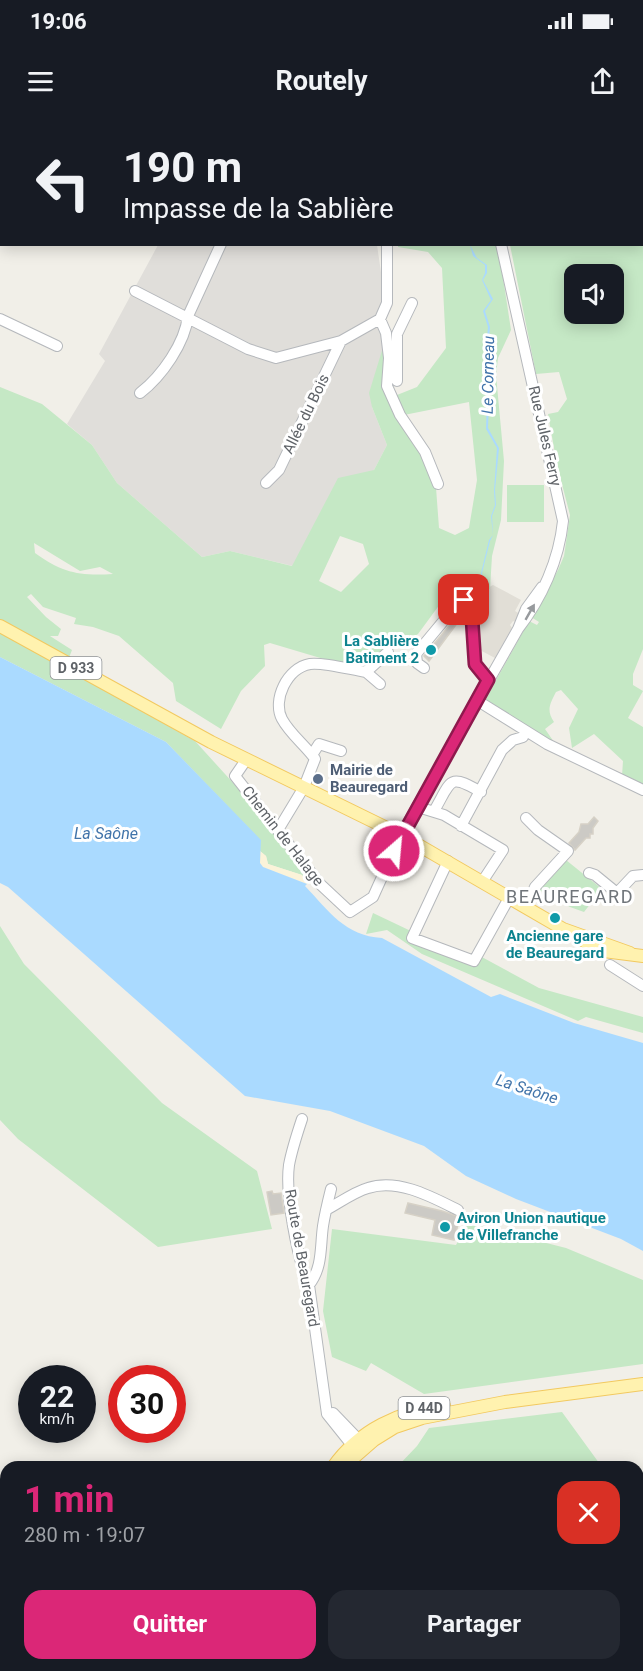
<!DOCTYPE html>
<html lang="fr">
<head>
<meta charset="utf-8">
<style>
  body { margin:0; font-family:Roboto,sans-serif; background:#242831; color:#f1f3f6; height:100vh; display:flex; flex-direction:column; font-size:22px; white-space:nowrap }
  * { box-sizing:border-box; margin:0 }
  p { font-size:20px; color:#9ea1a6 }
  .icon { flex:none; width:33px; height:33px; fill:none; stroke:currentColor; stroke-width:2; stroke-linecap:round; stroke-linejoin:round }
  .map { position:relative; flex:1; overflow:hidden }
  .sheet { position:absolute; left:0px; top:1341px; width:644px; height:210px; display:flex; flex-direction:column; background:#171b24; border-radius:18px 18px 0 0; box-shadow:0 3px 15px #0003 }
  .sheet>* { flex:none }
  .top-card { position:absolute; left:0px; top:0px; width:644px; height:126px; box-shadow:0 3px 15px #0003; background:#171b24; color:#f1f3f6; overflow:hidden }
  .tools { position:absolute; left:564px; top:144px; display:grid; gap:12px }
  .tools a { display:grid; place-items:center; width:60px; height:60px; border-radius:12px; background:#171b24; box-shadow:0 3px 15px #0003; font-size:30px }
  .speed { position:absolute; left:18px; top:1245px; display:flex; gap:12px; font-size:30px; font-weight:700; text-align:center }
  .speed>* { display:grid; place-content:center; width:78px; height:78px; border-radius:50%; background:#171b24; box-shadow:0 3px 15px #0003; line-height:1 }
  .speed small { font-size:15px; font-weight:400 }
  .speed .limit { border:9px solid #d22; background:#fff; color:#111 }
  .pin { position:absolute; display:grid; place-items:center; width:51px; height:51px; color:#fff; margin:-26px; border-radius:12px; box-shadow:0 3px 9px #0006 }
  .me { position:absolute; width:66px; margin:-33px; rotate:27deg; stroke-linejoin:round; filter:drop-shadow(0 0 4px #0008) }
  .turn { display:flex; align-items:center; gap:21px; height:126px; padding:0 24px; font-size:27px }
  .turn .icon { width:78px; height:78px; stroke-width:2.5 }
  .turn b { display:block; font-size:42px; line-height:51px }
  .round { display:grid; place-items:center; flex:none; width:63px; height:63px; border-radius:18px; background:#242831 }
  .head { display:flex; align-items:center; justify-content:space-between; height:102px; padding:0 24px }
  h1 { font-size:36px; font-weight:700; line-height:45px; color:#db2777 }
  .primary-button { display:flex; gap:12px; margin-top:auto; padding:12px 24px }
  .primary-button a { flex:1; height:69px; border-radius:18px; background:#db2777; color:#fff; font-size:24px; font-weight:700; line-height:69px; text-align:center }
  .primary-button a+a { background:#242831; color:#f1f3f6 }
  .status { display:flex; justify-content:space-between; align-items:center; height:42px; padding:0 30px; background:#171b24; direction:ltr }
  .status svg { height:16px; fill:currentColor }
  header { display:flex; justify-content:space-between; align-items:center; height:78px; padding:0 24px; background:#171b24; font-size:27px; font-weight:700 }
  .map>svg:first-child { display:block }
  .industrial { fill:#e0deda }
  .education { fill:#e1ded6 }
  .green { fill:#c5e8c5; fill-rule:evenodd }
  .sand { fill:#fbf3d9 }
  .water { fill:#aadaff }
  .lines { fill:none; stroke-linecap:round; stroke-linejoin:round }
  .stream { stroke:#aadaff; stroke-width:2 }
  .building { fill:#cccac5; stroke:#d6d1c6; stroke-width:1.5 }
  .minor-casing { stroke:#b5b8bc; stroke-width:12 }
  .major-casing { stroke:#f2c960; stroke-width:14 }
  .minor { stroke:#fff; stroke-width:10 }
  .major { stroke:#fff2af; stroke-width:12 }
  .rail-casing { stroke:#b6b7b8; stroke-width:4.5 }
  .rail { stroke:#fff; stroke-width:2; stroke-dasharray:7; stroke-linecap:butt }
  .oneway { fill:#979a9d }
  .route-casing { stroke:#8e194d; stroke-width:15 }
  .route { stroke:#db2777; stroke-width:10 }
  .culture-dot { fill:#0f9aa8; stroke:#fff; stroke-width:2 }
  .service-dot { fill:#5c6f8a; stroke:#fff; stroke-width:2 }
  .labels { text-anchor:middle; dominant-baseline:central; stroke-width:6; stroke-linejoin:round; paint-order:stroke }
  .shield { fill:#fff; stroke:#8f9295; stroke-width:1.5 }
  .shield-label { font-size:14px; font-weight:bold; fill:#5f6368 }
  .street-label { font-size:15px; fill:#5f6368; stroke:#fff }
  .culture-label { font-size:15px; font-weight:bold; fill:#0d838f; stroke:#fff; text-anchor:end }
  .service-label { font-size:15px; font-weight:bold; fill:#4e5e75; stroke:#fff; text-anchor:start }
  .water-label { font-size:16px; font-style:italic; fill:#4174aa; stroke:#fff }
  .quarter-label { font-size:18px; letter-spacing:1.5px; fill:#70757a; stroke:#fff }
</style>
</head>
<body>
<div class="status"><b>19:06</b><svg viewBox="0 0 49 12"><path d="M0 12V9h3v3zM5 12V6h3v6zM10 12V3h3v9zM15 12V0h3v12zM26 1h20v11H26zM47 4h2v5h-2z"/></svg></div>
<header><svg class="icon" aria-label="menu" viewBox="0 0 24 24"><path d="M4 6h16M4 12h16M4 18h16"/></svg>Routely<svg class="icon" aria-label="share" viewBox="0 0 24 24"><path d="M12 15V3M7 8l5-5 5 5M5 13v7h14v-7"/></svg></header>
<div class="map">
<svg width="643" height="1551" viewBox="0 0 643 1551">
  <rect width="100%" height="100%" fill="#f1efe8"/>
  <path class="industrial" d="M158 125H377L382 159 384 224 372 287 387 325 374 350 315 404 293 446 230 431 202 437 117 363 92 325 67 304 105 241 99 234Z
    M638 1507H643V1551H298L299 1545H638Z"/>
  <path class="education" d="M493 465 521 480 515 491 520 494 516 502 513 501 510 505 512 508 495 538 478 529 477 484 471 477Z"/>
  <path class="green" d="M395 0H643V529L633 554V565L643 571 628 598 643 607V665L622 656 623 641 594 614 572 628 569 608 578 589 561 570 556 572C550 584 546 590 554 602L545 609 554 622 552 623 485 580 529 501 537 505 539 502 531 497 558 450 564 436 570 395 557 345 548 294 558 292 567 279 559 252 536 254 510 125 642 124V2ZM574 154H614V194H574Z
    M398 125H498L511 210 498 238 496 255 504 341 501 400 492 436 490 469 474 474 457 461 418 514 388 532 364 551 270 523 264 525 265 546 241 571 221 609 176 581 173 563 119 516 93 507 74 504 76 498 43 487 31 474 27 477 46 497 61 509 58 516H50L72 530 65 548 195 621 235 665 310 760 307 764 302 755 268 744 266 736 260 731V720L166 622 0 537V267L42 284 92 325 117 363 202 437 230 431 292 446 338 358 374 350 387 325 372 287 369 273 384 224 383 266 435 354 439 408 455 415 469 408 477 360 469 282 404 295 392 277 417 267 446 228 442 148 428 132 398 127ZM340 416 363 424 369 444 341 472 319 461ZM34 423 80 451 100 447 113 454C79 456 63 453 35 433Z
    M507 365H544V402H507Z
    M566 740 602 769 584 792 570 787 539 770Z
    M373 793 474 841 480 836 539 868 643 897V913L586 897 578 901 422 834 387 810 366 814Z
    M0 806 24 844 162 983 257 1051 272 1109 158 1127 18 1019 0 1000Z
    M468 1103 566 1128 643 1160V1244L424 1274 371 1243 366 1251 332 1237 323 1191 332 1109 456 1125Z
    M562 1292 602 1347H397L417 1326 429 1308Z"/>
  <path class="sand" d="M260 731 266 736 268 744 302 755 307 764 263 747 260 743Z"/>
  <path class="water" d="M470 125 477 138 487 145V153L483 160 493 179 485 191 490 207 486 250 491 266 489 279 488 308 499 328 495 370 496 385 492 396 493 415 490 421 482 453 484 463 481 453 489 420 493 415 491 396 495 385 494 371 497 328 486 309 487 279 489 266 484 250 488 207 483 191 491 180 482 160 485 153V145L473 136Z
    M0 537 166 622 261 720 260 743 263 747 307 764 305 766C329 791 345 816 382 818L491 877 500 874 574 903 643 923V1131L621 1119 516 1079 466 1056 424 1026 330 991 245 976 8 767 0 763Z
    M643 1376V1507H638V1377Z"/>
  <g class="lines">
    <path class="stream" d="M457 2V0"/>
  </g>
  <path class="building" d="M454 500 458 502 429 541 424 536Z
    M594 697 598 701 593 708V714H590V718H586L575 730 569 723 579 712 581 704H588Z
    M272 1071 273 1074 281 1073 284 1093 271 1095 267 1072Z
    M408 1083 442 1091 460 1097 454 1120 432 1115 435 1100 405 1093Z"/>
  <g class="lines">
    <defs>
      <path id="minor" d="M382 0V2
        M527 2 542 0
        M501 124 563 401C559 440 542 478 518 509L526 489 542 467
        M135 171 248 229 276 238 341 221 380 199 387 183V124
        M0 199 57 226
        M380 199 386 213 389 238 387 266 400 295 425 332 438 364
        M397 261V214L412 183
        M140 273C162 256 185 223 188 196L221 124
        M266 363 279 350 341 221
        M424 548 417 543 416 534 460 481 464 480 471 485 474 504V537L476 547 488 560
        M366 552 380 564
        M478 581 547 624 643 670
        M312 635 319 624 341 631
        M246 640 235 656 320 764 350 792 373 777 401 715 518 509
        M418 687 444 695 503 730 482 762
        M434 691C452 660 448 653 481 672
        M461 706 502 630 513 620 523 617
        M278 710 304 667 315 639C305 625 290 614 282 599 272 580 287 548 310 544 324 542 352 550 366 552L388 532
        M448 741 412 818 474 841 509 778
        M589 753 595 755 617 773 633 756 643 755
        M526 788 535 767 568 731 538 710 526 698
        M610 845 643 866
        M302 999C297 1014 292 1029 289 1045 285 1074 297 1138 309 1165L327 1294 351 1324
        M326 1090C339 1083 354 1072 368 1068 398 1058 432 1077 458 1090
        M309 1165C323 1147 320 1127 323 1106 325 1093 328 1081 331 1069
        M333 1293 358 1319"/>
      <path id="major" d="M0 506 211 622 401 715 563 809 630 833
        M583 820 596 830 643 836
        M333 1347C359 1310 400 1291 444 1286
        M343 1347 374 1320 395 1307 422 1298 505 1282 643 1264
        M287 1551 288 1545"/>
    </defs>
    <use href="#minor" class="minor-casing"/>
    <use href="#major" class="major-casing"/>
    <use href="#minor" class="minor"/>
    <use href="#major" class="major"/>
    <defs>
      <path id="rail" d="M361 1551 371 1545"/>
    </defs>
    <use href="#rail" class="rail-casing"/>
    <use href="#rail" class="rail"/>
  </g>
  <defs><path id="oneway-solid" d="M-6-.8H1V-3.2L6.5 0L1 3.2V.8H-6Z" transform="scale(1.5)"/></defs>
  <use class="oneway" href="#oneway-solid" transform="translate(530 492) rotate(-60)"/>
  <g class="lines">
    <defs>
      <path id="route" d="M394 731 488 560 475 544 471 484 464 480"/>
    </defs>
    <use href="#route" class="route-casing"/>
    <use href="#route" class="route"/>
  </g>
  <g class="culture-dot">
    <circle cx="431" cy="530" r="6"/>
    <circle cx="555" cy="798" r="6"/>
    <circle cx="445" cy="1107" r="6"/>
  </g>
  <circle class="service-dot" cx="318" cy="659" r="6"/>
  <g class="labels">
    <g class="shield">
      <rect x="50.5" y="537" width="51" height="22" rx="4.5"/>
      <rect x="398.5" y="1277" width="51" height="22" rx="4.5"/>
    </g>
    <g class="shield-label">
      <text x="76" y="548">D 933</text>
      <text x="424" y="1288">D 44D</text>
    </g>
    <g class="street-label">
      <text transform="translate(306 294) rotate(-64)">Allée du Bois</text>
      <text transform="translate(545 316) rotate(77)">Rue Jules Ferry</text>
      <text transform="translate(283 716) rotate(52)">Chemin de Halage</text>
      <text transform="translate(302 1138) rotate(80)">Route de Beauregard</text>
    </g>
    <g class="culture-label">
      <text x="419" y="521">La Sablière<tspan x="419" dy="17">Batiment 2</tspan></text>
      <text x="555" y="816" text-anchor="middle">Ancienne gare<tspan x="555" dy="17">de Beauregard</tspan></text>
      <text x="457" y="1098" text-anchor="start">Aviron Union nautique<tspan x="457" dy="17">de Villefranche</tspan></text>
    </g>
    <g class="service-label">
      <text x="330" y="650">Mairie de<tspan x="330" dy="17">Beauregard</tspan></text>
    </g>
    <g class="water-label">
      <text transform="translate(488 255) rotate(-89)">Le Corneau</text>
      <text x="106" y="713">La Saône</text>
      <text transform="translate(527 969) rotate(18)">La Saône</text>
    </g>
    <g class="quarter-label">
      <text x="570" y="776">BEAUREGARD</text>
    </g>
  </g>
</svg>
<div class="tools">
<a><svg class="icon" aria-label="sound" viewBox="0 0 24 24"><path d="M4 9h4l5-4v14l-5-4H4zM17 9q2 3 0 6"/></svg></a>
</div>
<div class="speed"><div>22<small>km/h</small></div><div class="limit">30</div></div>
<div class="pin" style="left:464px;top:480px;background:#d93025"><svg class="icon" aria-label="arrive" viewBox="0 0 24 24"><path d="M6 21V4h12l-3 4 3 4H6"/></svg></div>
<svg class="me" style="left:394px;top:731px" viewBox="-20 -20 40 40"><circle r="17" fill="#db2777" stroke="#fff" stroke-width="3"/><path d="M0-11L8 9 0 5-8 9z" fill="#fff"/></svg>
<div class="top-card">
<div class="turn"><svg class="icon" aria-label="left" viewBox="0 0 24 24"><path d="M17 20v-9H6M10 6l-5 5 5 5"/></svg><div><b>190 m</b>Impasse de la Sablière</div></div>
</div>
<section class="sheet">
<div class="head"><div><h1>1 min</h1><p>280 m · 19:07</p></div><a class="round" style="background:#d93025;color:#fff"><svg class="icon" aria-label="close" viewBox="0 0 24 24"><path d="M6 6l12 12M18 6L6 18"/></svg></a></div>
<div class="primary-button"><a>Quitter</a><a>Partager</a></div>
</section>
</div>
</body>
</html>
